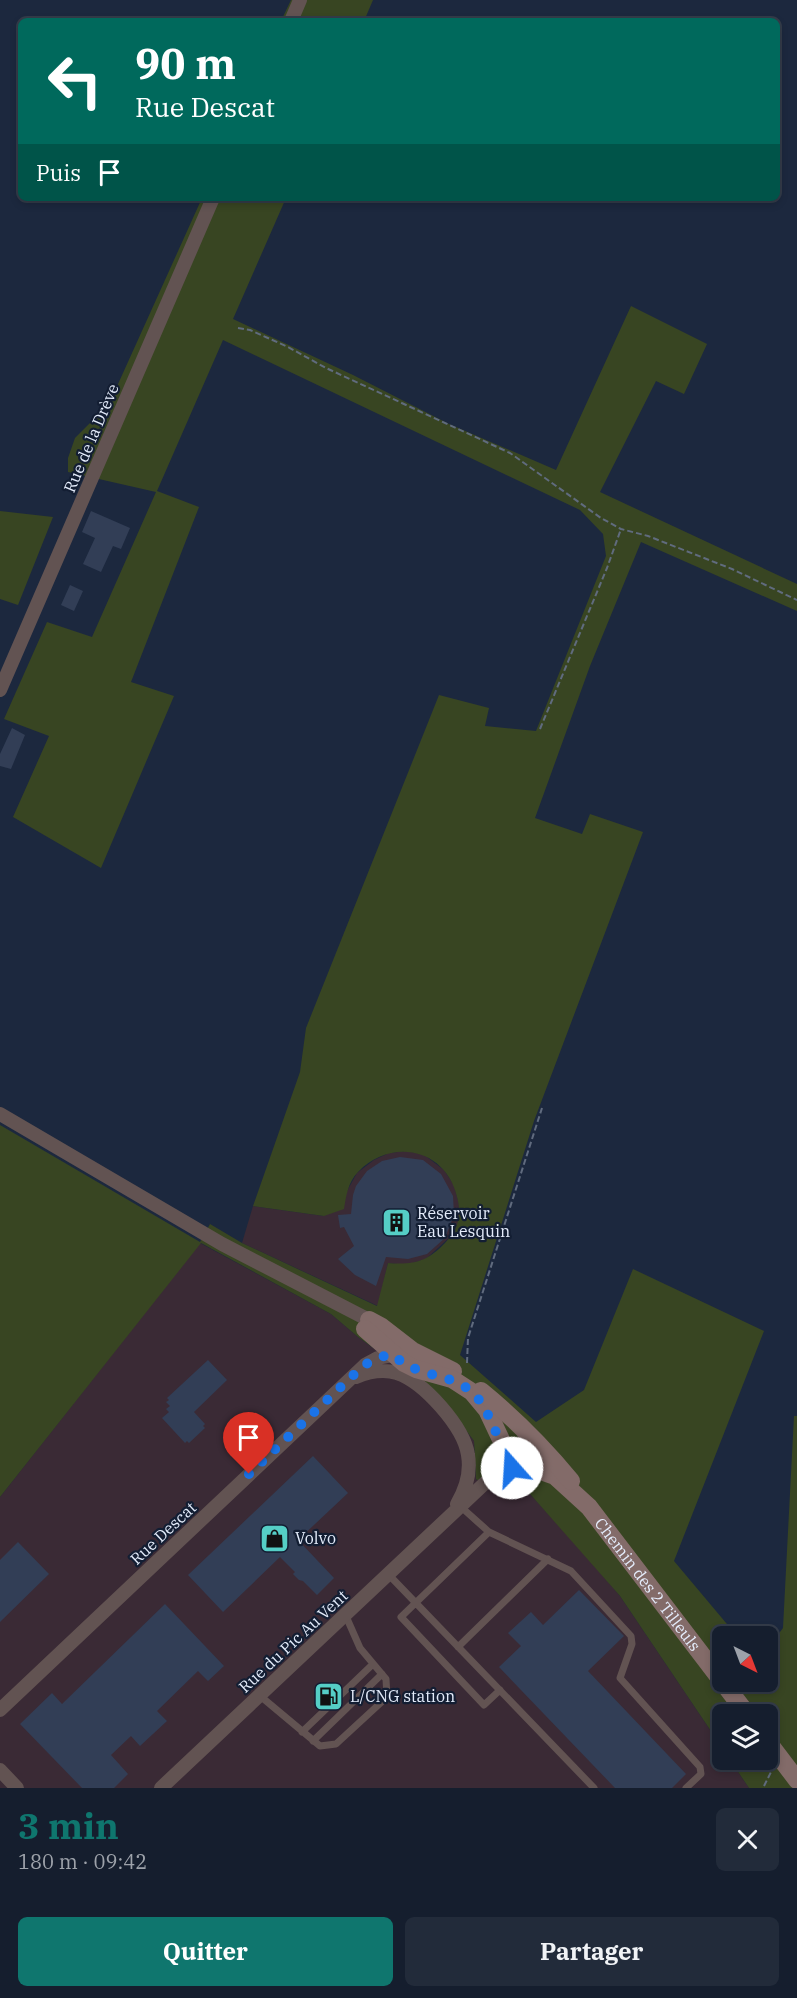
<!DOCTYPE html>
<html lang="fr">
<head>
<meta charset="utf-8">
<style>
  body { margin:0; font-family:"IBM Plex Serif",serif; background:#222b3a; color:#f1f3f6; height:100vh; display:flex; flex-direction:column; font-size:22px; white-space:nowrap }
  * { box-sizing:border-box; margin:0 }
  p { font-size:20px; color:#9da2aa }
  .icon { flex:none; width:33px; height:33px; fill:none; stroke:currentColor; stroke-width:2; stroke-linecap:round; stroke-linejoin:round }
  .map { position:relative; height:1788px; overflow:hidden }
  .details { display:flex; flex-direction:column; background:#151e2e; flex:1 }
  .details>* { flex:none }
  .top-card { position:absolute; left:18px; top:18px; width:762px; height:183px; border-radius:9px; box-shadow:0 3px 9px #0003,0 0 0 2px #343c4a; background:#00695c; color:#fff; overflow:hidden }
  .needle { width:39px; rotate:138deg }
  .tools { position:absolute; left:712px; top:1626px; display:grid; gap:12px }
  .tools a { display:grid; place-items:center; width:66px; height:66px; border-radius:9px; background:#151e2e; box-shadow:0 3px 9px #0003,0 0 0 2px #343c4a; font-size:30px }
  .pin { position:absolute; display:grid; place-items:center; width:51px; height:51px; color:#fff; margin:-62px -26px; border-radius:50% 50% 50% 0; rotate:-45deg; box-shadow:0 0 6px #0007 }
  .pin .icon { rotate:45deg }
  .me { position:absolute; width:66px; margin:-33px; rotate:341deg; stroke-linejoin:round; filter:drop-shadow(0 0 4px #0008) }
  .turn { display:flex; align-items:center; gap:21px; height:126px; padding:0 18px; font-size:27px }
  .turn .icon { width:78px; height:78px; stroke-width:2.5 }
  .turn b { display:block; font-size:42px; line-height:51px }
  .then { display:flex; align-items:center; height:57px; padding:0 18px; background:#0003; gap:12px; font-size:22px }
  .round { display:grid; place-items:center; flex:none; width:63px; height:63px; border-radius:9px; background:#222b3a }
  .headline { display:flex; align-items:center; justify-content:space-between; height:102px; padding:0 18px }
  h1 { font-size:36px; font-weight:700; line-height:45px; color:#0f766e }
  .cta { display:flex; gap:12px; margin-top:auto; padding:12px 18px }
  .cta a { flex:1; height:69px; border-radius:9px; background:#0f766e; color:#fff; font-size:24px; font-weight:700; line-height:69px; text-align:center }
  .cta a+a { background:#222b3a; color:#f1f3f6 }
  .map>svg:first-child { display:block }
  .industrial { fill:#3a2a35 }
  .green { fill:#384522 }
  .building { fill:#323e56 }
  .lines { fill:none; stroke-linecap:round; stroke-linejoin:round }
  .path { stroke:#606b7e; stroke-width:2; stroke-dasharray:6 3; stroke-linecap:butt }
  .lane { stroke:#625352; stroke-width:7 }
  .street { stroke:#625352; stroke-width:14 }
  .secondary { stroke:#836b69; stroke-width:18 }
  .route { stroke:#1a73e8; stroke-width:10; stroke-dasharray:0 18 }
  .labels { text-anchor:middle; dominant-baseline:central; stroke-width:4.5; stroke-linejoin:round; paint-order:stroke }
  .street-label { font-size:16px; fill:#e4ecfb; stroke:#131e33 }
  .poi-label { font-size:16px; fill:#e4ecfb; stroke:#131e33; text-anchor:start }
</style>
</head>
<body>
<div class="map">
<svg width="797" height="1788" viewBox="0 0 797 1788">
  <rect width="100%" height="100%" fill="#1c283e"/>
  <path class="industrial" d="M406 1151 423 1154 444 1170 454 1185 459 1204V1222L451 1236 426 1259 406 1265 388 1263 378 1306 242 1243 253 1206 324 1216 347 1191 357 1173 374 1160 389 1153Z
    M200 1243 331 1314 358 1337 421 1382 451 1410 474 1441 476 1479 499 1496 530 1494 580 1549 620 1596 723 1749V1760H730L749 1788H0V1497Z"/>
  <path class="green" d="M291 0H373L364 21H281Z
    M202 198H286L233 319 353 375 449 424 556 470 631 306 707 344 684 394 656 381 600 492 797 584V611L641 542 590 666 535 818 582 834 590 814 643 832 534 1121 460 1355 536 1422 584 1390 633 1269 764 1331 674 1561 737 1636H723V1682H768V1648L783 1628 794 1416H797V1788H749L730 1760H768V1714H723V1749L620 1596 530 1494 499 1496 476 1479 474 1441 451 1410 421 1382 358 1337 331 1314 201 1243 0 1497V1125L200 1242 210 1224 242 1243 377 1306 388 1263C413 1265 427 1262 445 1243 458 1230 462 1215 457 1197 446 1149 392 1137 358 1172 348 1182 346 1196 344 1209L324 1216 253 1206 300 1072 306 1028 439 695 489 708 485 726 536 731 606 556 603 534 580 510 223 340 157 491 199 507 131 682 174 696 101 868 13 817 49 736 4 719 47 622 92 637 156 492 68 472V458L75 438 109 404Z
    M0 511 53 517 18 605 0 599Z"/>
  <path class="building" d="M91 511 130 528 121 549 113 546 101 572 83 564 95 538 82 532Z
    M70 585 83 591 74 611 61 605Z
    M12 728 25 735 11 769 0 766V754Z
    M400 1157 423 1160 441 1174 453 1196 454 1215 445 1238 427 1254 408 1259 386 1257 376 1286 355 1275 338 1259 354 1246 344 1227 340 1228 338 1215 351 1214 353 1195 356 1186 367 1171 382 1161Z
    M208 1360 227 1380 194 1412 205 1424 203 1426 205 1428 189 1443 187 1441 185 1443 162 1418 169 1412 166 1409 170 1406 166 1402 169 1400 167 1398Z
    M313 1456 348 1493 298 1540 334 1578 317 1595 303 1581 299 1580 293 1574 295 1572 280 1557 223 1612 188 1575Z
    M18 1542 49 1574 0 1622V1560Z
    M579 1590 624 1636 588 1671 686 1774 672 1788H615L499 1667 521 1646 508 1633 531 1612 543 1625Z
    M165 1604 224 1666 208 1681 198 1671 157 1711 167 1721 140 1746 131 1736 111 1755 128 1774 114 1788H82L20 1724 52 1693 62 1704Z"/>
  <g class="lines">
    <path class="path" d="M238 328 250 330 288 347 326 368 510 453 601 518 621 529 648 536 732 569 797 600
      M540 729 607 568 621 529
      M467 1363 468 1338 542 1108
      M764 1786 771 1772"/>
    <path class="lane" d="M460 1506 489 1532 571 1571 631 1636 632 1644 620 1678 700 1767 701 1774 686 1788
      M489 1532 401 1617 484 1705 500 1690
      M388 1574 594 1788
      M458 1647 548 1559
      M259 1695 320 1746 336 1744 387 1697 386 1679 360 1648 345 1614
      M302 1732 373 1664
      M313 1741 382 1674"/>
    <path class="street" d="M291 21 300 0
      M0 690 213 198
      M0 1114 222 1244 369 1320
      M356 1377C368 1372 383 1369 397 1373 424 1382 464 1427 468 1455 471 1473 466 1489 457 1504
      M513 1467C524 1457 527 1441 523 1427
      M0 1710 365 1365 378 1358 398 1354
      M0 1770 17 1788
      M161 1788 485 1483 506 1471 531 1469"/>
    <g class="secondary">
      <path d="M369 1320 382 1327 413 1351 453 1371"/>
      <path id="s1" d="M365 1329 404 1363 416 1369 452 1379 472 1392 487 1410 504 1446 511 1457 524 1465 555 1476 589 1507 747 1714"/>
      <path d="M481 1391C514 1418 544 1448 571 1481"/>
      <path d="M768 1742 797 1780"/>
    </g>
  </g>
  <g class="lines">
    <path class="route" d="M249 1474 364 1365 378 1358 391 1354C398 1359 404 1364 411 1367 432 1377 453 1376 472 1392 493 1411 496 1449 518 1462L512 1468"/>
  </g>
  <defs>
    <symbol id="building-square" viewBox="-11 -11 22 22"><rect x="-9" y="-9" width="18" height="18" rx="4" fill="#55cec6" stroke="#131e33"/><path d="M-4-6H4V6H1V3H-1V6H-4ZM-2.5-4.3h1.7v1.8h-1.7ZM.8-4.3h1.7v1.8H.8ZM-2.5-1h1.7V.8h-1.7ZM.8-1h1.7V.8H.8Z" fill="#111"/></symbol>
    <symbol id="shop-square" viewBox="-11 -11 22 22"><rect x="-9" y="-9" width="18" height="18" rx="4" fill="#55cec6" stroke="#131e33"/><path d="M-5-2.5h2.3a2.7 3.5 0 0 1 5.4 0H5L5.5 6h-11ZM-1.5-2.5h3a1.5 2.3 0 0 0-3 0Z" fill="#111"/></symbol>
    <symbol id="fuel-square" viewBox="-11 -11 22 22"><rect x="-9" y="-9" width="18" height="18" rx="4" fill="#55cec6" stroke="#131e33"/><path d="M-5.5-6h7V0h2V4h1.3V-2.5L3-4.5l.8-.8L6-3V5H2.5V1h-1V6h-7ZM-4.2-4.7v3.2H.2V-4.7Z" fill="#111"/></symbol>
  </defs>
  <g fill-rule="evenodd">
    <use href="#building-square" x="380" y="1206" width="33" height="33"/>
    <use href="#shop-square" x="258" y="1522" width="33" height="33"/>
    <use href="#fuel-square" x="312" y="1680" width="33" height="33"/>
  </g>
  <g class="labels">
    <g class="street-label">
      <text transform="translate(91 438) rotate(-67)">Rue de la Drève</text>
      <text transform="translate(163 1533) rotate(-43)">Rue Descat</text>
      <text stroke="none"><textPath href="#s1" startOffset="394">Chemin des 2 Tilleuls</textPath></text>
      <text transform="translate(293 1641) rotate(-43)">Rue du Pic Au Vent</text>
    </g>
    <g class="poi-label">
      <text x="417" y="1213">Réservoir<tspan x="417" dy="18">Eau Lesquin</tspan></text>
      <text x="295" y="1538">Volvo</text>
      <text x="350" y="1696">L/CNG station</text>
    </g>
  </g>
</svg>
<div class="tools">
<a><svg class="needle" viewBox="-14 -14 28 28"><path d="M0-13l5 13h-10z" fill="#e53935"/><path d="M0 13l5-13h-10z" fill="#9da2aa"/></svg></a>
<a><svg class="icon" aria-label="layers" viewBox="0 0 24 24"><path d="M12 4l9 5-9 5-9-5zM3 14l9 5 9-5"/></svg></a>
</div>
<div class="pin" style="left:249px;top:1474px;background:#d93025"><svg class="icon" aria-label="arrive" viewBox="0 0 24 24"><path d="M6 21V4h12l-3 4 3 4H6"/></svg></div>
<svg class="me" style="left:512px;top:1468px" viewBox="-20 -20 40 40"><circle r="19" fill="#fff"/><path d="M0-13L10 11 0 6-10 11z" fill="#1a73e8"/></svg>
<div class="top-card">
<div class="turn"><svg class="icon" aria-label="left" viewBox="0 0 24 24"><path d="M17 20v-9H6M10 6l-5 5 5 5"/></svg><div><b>90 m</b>Rue Descat</div></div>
<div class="then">Puis<svg class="icon" aria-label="arrive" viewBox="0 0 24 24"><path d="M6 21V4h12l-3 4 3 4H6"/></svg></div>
</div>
</div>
<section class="details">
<div class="headline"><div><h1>3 min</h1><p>180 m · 09:42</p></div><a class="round"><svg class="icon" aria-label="close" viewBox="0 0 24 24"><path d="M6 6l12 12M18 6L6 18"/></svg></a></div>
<div class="cta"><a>Quitter</a><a>Partager</a></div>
</section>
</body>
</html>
